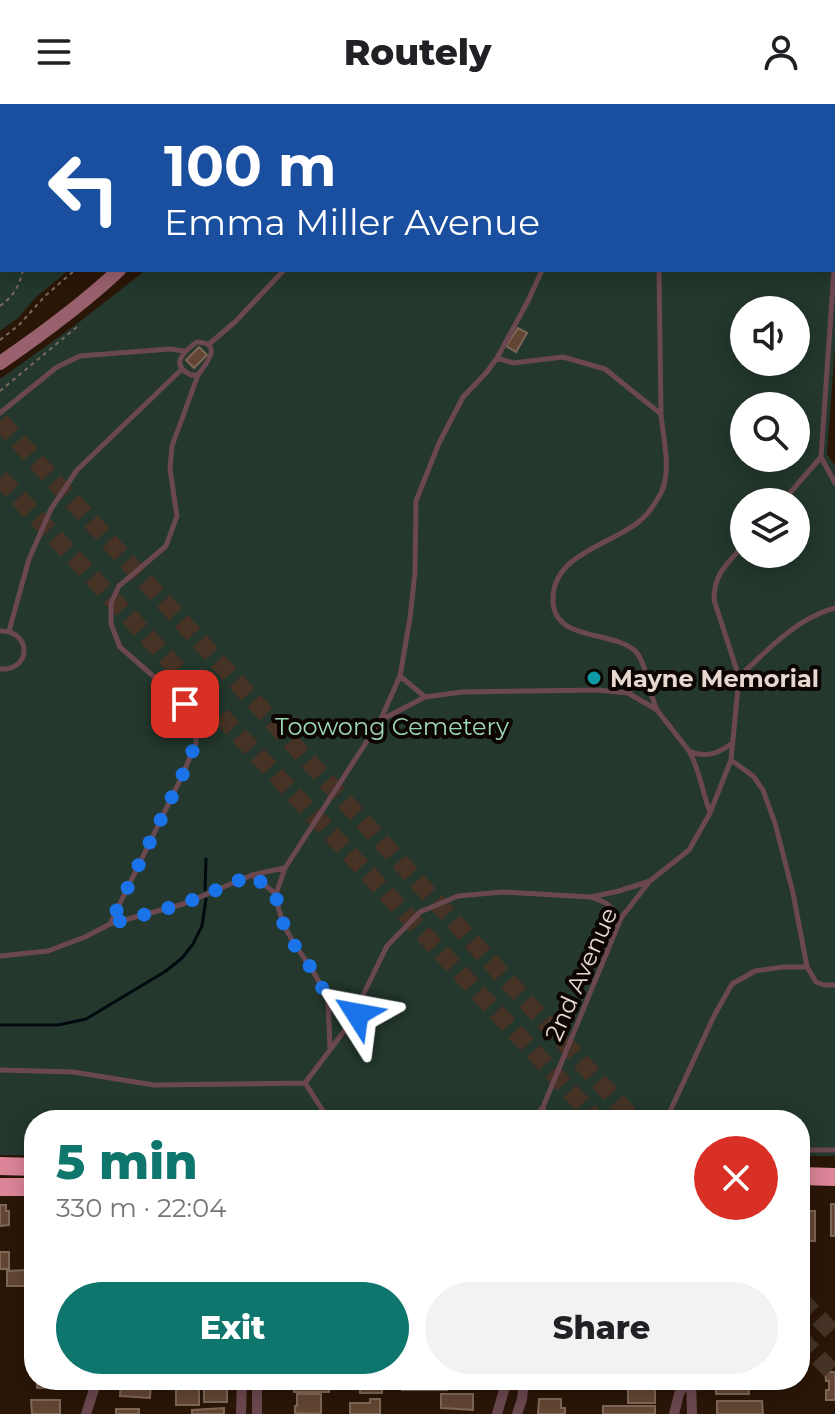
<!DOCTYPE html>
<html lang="en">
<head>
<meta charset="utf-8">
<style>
  body { margin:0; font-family:Montserrat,sans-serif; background:#f2f2f2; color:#202124; height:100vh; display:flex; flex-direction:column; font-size:30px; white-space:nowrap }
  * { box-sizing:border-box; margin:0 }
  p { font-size:26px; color:#757577 }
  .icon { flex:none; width:44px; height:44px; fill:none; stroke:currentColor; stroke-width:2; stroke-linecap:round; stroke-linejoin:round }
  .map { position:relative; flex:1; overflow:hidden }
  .side { position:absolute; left:24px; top:1006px; width:786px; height:280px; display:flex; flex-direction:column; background:#fff; border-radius:32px; box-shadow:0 4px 20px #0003 }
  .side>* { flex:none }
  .banner { position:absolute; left:0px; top:0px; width:836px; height:168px; box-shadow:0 4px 20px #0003; background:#1a4fa0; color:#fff; overflow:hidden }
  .controls { position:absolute; left:730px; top:192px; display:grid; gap:16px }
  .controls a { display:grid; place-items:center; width:80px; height:80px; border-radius:50%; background:#fff; box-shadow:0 4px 20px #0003; font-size:40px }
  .pin { position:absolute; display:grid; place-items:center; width:68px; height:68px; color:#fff; margin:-34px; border-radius:16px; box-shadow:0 4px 12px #0006 }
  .me { position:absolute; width:88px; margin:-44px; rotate:304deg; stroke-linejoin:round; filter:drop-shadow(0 0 6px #0008) }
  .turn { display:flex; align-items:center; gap:28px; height:168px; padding:0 32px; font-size:36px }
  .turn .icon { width:104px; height:104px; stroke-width:2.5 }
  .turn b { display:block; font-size:56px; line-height:68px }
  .round { display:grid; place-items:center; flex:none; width:84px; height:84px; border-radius:42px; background:#f2f2f2 }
  .head { display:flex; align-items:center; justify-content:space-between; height:136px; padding:0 32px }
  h1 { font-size:48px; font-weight:800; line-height:60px; color:#0f766e }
  .cta { display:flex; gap:16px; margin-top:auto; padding:16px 32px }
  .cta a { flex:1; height:92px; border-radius:48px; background:#0f766e; color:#fff; font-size:32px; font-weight:800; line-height:92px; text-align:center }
  .cta a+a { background:#f2f2f2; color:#202124 }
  header { display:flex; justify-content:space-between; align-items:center; height:104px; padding:0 32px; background:#fff; font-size:36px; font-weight:800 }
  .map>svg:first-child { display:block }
  .green { fill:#24382d; fill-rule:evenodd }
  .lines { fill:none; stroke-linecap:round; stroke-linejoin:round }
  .stream { stroke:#000a10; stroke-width:3 }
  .building { fill:#624633; stroke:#7f6756; stroke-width:2 }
  .highway-tunnel { stroke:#463325; stroke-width:18; stroke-dasharray:18 9; stroke-linecap:butt }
  .path { stroke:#7c6a5e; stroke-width:2; stroke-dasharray:4 4; stroke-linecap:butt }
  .lane { stroke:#6b484f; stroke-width:5 }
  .street { stroke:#6b484f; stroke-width:10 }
  .secondary { stroke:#99616d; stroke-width:14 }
  .highway { stroke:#dc8598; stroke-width:18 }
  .route { stroke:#1a73e8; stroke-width:14; stroke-dasharray:0 25.2 }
  .culture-dot { fill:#0f9aa8; stroke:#0c0502; stroke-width:3 }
  .labels { text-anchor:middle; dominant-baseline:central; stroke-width:8; stroke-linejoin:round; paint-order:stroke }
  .poi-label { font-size:24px; font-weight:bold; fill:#e7d8cf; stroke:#0c0502; text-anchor:start }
  .park-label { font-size:24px; fill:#9cd8b5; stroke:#0c0502 }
  .street-label { font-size:24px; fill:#e7d8cf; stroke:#0c0502 }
</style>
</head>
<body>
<header><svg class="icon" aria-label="menu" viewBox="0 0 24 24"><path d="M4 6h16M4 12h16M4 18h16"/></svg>Routely<svg class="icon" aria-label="person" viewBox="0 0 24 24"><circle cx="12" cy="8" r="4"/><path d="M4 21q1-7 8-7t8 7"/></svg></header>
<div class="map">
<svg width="835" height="1310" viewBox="0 0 835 1310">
  <rect width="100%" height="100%" fill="#2a1607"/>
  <path class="green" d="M0 0H211L210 2H2V166H69L36 193 18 214 0 227Z
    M260 0H835V243L827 350 835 362V1052H800V1016H34V1051H0V275L74 222 146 166H834V2H260ZM744 206H796V258H744ZM744 302H796V354H744ZM744 398H796V450H744Z"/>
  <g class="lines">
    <path class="stream" d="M205 786 206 755
      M0 921H58L86 915 166 867 182 854 193 840 202 822 206 795"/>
  </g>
  <path class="building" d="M518 224 527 229 516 248 506 242Z
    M199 243 207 251 194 264 186 256Z
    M831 1100H835V1132H831Z
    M0 1101H6V1107H9V1121L0 1122Z
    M800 1107H815V1137H801Z
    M0 1148H9V1165H0Z
    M27 1166V1182H7V1167Z
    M825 1268H835V1296H826V1286H829V1277H826Z
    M37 1276H71V1283L37 1284Z
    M121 1276H151L150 1294 120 1292Z
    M298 1276H323V1281L329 1282V1288H294V1282H298Z
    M360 1276H382V1289H360Z
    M402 1276H447V1286H402Z
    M628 1276H655V1299H628Z
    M716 1276H748L749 1290H716Z
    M204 1277 227 1278V1298H204Z
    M176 1278H199V1301H176Z
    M297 1290H321V1310L295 1309V1302H297Z
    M441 1290H473V1306L441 1304Z
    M370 1295H380V1310H350V1299H370Z
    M539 1295H561V1304H565V1310H538Z
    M31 1296H60V1310H32Z
    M717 1297H762L763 1310H717Z
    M603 1302H655V1310H603Z
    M224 1304V1310H192V1306Z
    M116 1305H139V1310H116Z"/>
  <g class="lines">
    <path class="highway-tunnel" d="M0 317 634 1016
      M0 374 597 1016
      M800 1195 835 1231
      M800 1234 835 1271"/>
    <path class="path" d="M114 0 115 2
      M159 0 166 2
      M86 2V0
      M117 2 118 0
      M218 2 219 0
      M0 91 2 93
      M0 155 2 154
      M0 202C14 192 19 182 23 166
      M0 236 19 221 45 192 75 166
      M0 287 78 222"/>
    <path class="lane" d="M659 0V2
      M425 2 427 0
      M834 165 835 143
      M659 166 661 309
      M197 238C224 239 206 260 198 271H191C169 261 184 247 197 238Z
      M208 241 235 218 284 166
      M497 254 513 259 563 253 605 265 661 310C663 334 672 366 661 389 657 396 650 408 643 414 617 440 552 448 553 496 553 538 613 526 635 547 641 552 643 561 646 569
      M0 309 57 263 80 252 170 245 184 247
      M821 353 834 166
      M821 353 835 379
      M782 398 821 353
      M0 527C32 526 32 567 0 565
      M9 527 29 455 51 405 77 366 182 265
      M739 573C767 546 797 514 835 504
      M628 589 646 569 650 587 657 606
      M425 593 462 588 597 586 628 589 657 606 689 647
      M381 616 425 593 400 572
      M731 656 753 672 763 686 775 719 793 789 807 863 816 878 824 881H835
      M710 708C702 688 700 666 689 647 706 654 717 650 731 640
      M252 771 276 790 285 764 380 617 400 572 410 514 415 468 416 397 439 339 463 293 486 269 497 254 528 197 542 166
      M276 790C280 824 294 838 312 866 318 875 323 885 328 895
      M621 814 606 799 591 793 619 787 650 777
      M110 820 182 672 196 639V624L185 600 120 543 111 520V499L119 482 166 442 177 412 170 365 172 342 198 271
      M0 852 48 847 85 833 110 820 183 800 252 771 284 764
      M330 944 328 895 357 910
      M0 966 73 968 154 981 305 979
      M305 979 357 910 362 893 387 842 420 808 458 792 502 788 591 793
      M305 979 329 1016
      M543 1003 621 814 650 777 689 746 710 709 731 656 739 573 714 496C714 469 727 460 744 441
      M532 1016 543 1003 546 1016
      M666 1016 714 912 732 880 755 867 783 863H807
      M800 1046H835"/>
    <path class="street" d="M257 1276V1310
      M691 1276 692 1310
      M86 1310 97 1276
      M241 1310 242 1276
      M497 1310 507 1276
      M517 1310 522 1295 524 1276
      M674 1310 679 1290 686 1276"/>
    <path class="secondary" d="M236 2 237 0
      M0 259C42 230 82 201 119 166"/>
    <path class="highway" d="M0 1062 34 1063
      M800 1072 835 1073
      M0 1083H34"/>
  </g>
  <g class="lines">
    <path class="route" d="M185 600 196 624V639L182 672 110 820 183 800 252 771 276 790 278 807 290 835 314 868 328 895 357 910"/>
  </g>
  <circle class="culture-dot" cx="594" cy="574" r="8"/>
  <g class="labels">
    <g class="poi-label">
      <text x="610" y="574">Mayne Memorial</text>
    </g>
    <g class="park-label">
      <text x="392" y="622">Toowong Cemetery</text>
    </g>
    <g class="street-label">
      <text transform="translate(581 870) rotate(-66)">2nd Avenue</text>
    </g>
  </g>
</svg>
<div class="controls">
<a><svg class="icon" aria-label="sound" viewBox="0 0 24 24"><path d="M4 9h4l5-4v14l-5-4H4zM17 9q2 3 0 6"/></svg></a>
<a><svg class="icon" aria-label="search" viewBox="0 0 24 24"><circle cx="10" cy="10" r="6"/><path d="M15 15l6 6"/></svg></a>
<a><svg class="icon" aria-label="layers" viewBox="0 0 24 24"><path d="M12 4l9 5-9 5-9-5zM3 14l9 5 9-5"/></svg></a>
</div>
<div class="pin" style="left:185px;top:600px;background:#d93025"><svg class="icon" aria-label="arrive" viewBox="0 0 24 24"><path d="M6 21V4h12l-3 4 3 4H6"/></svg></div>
<svg class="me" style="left:357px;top:910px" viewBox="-20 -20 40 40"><path d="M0-17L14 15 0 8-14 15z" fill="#1a73e8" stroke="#fff" stroke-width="4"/></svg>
<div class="banner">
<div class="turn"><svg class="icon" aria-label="left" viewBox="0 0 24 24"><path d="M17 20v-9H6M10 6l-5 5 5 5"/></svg><div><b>100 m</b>Emma Miller Avenue</div></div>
</div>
<section class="side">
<div class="head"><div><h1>5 min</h1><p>330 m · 22:04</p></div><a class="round" style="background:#d93025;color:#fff"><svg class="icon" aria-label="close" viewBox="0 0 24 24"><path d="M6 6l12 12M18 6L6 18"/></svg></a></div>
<div class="cta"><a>Exit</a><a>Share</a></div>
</section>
</div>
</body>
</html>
